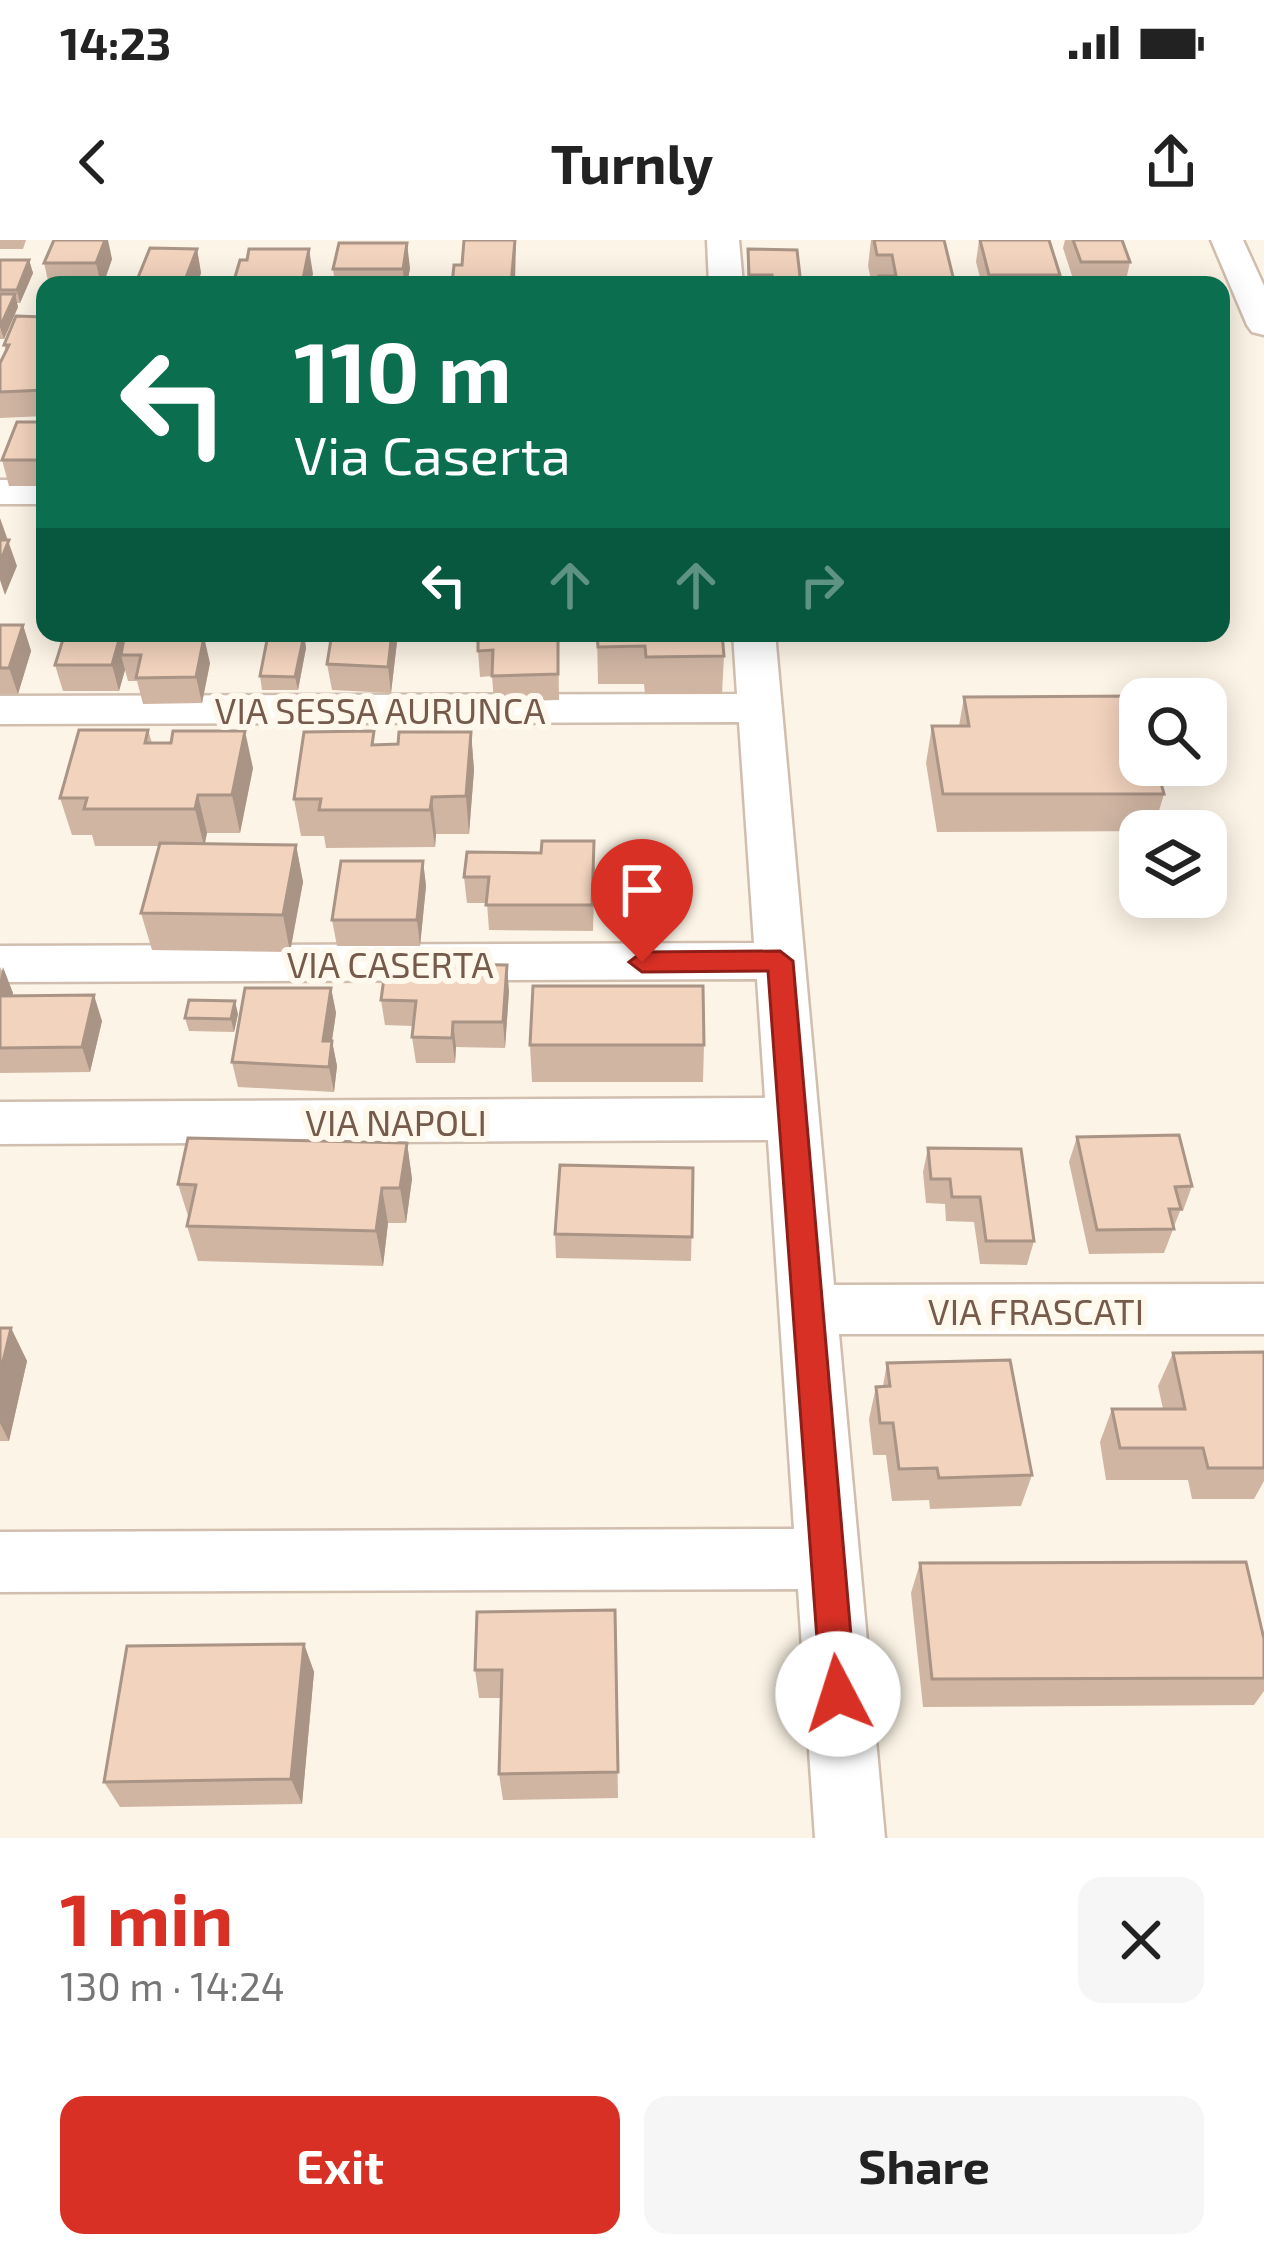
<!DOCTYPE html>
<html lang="en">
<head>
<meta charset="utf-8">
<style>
  body { margin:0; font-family:"Exo 2",sans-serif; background:#f6f6f6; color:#222; height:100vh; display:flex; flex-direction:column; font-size:45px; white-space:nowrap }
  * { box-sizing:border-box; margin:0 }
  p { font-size:39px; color:#767676 }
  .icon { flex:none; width:66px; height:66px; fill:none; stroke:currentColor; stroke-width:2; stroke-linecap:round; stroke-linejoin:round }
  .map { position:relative; height:1598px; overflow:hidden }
  .sheet { display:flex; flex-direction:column; background:#fff; flex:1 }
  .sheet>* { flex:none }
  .guide { position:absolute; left:36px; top:36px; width:1194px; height:366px; border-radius:24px; box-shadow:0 6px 30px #0003; background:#0b6e4f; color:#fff; overflow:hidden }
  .tools { position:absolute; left:1119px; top:438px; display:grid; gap:24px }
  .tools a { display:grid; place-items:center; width:108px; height:108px; border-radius:24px; background:#fff; box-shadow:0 6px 30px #0003; font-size:60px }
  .pin { position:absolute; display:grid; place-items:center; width:102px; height:102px; color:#fff; margin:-123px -51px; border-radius:50% 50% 50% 0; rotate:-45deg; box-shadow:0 0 12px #0007 }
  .pin .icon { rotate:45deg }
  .me { position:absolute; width:132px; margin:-66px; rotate:355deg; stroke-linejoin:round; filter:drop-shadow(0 0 9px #0008) }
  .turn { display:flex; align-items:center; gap:42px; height:252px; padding:0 60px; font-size:54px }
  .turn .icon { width:156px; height:156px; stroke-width:2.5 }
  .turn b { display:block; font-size:84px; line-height:102px }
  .lanes { display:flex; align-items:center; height:114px; padding:0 60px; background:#0003; justify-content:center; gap:60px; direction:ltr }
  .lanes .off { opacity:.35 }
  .round { display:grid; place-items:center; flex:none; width:126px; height:126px; border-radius:24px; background:#f6f6f6 }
  .overview { display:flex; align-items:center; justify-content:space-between; height:204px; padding:0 60px }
  h1 { font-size:72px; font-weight:700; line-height:90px; color:#d93025 }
  .button { display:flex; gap:24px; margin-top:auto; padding:24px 60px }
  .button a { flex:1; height:138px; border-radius:24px; background:#d93025; color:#fff; font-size:48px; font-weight:700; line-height:138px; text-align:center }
  .button a+a { background:#f6f6f6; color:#222 }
  .status { display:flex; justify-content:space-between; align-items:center; height:84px; padding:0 60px; background:#fff; direction:ltr }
  .status svg { height:33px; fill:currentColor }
  header { display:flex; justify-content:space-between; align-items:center; height:156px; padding:0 60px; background:#fff; font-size:54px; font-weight:700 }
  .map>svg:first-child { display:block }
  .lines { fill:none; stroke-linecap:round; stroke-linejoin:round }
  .minor-casing { stroke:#d0beaf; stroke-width:5 }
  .minor { fill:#fff; fill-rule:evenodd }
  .wall { fill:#d0b5a3 }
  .shaded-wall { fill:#a99485 }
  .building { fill:#f2d3be; stroke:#a99485; stroke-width:3 }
  .route { fill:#d93025; stroke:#8d1f18; stroke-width:3 }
  .labels { text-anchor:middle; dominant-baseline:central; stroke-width:12; stroke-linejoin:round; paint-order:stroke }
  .street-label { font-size:36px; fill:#765a4b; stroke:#fff8ed }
</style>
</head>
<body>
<div class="status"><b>14:23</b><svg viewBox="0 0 49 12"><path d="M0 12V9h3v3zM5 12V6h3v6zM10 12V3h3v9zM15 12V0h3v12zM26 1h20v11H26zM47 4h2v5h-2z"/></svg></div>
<header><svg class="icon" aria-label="back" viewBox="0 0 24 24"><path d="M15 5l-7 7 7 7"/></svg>Turnly<svg class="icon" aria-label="share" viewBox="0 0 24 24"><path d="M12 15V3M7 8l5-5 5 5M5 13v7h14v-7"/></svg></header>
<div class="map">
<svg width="1264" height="1598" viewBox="0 0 1264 1598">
  <rect width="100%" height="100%" fill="#fcf4e6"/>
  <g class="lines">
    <defs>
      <path id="minor" d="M707 0H739L743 45H709Z
        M1211 0H1243L1264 46V95L1252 92 1247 85Z
        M0 240H45V264H0Z
        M733 393H775L834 1045 1264 1044V1094H839L885 1598H815L798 1349 0 1352V1292L794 1289 768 900 0 904V862L765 858 757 739 0 742V706L754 703 739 482 0 484V456L737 454Z"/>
    </defs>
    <use href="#minor" class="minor-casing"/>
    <use href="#minor" class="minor"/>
  </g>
  <path class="wall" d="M0 0H26L23 9H0Z
    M871 0H944L955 45H872L868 26Z
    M979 0H1049L1060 35 1058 45H982L976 22Z
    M1065 0H1122L1130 22 1125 45H1075L1063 8Z
    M197 9 201 33 197 45H139L137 40Z
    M748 9 801 45H747Z
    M112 19 103 45H49L44 23Z
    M0 20H29L33 33 20 63H17L18 67 4 99H0Z
    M410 28 407 45H335L333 29Z
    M45 77V176L0 178V123L6 111 4 105Z
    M45 182V246H9L2 220Z
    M0 385H23L31 411 18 454H0Z
    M65 393H123L124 399 210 423 202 463 143 464 137 441H128L125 430 119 451H63L55 425Z
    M398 393 391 453 332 450 327 424Z
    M558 393 559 460 494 462 492 436 480 437 478 411Z
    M597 393 724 416 722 454H645L644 444H598Z
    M304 395 306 408 298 450H262L260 436Z
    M964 457 1164 554 1153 591 937 592 926 523 932 486H959Z
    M148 490 152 503 253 528 240 593H207L205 604 296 605 303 642 290 712 152 710 141 673 159 606H95L92 595H72L60 558Z
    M471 492 474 530 469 594H436L435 607 326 608 324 596H301L294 559 376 505 398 504Z
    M423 621 426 646 420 706H337L332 680Z
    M595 627 593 691 489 690 487 663H467L464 637Z
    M0 727 13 753 12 756 102 781 90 832 0 833Z
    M331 748 336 773 332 801 337 826 334 852 238 847 232 822Z
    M509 751 505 808 456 807 455 823H416L412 797 413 786 385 785 381 760Z
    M238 774 234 792 189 791 185 778Z
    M530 805H704L703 842H532Z
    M1077 897 1192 946 1183 971H1180L1164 1013 1089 1014 1069 922Z
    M407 903 412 939 406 983H388L383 1026 198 1021 187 986 189 979 178 944Z
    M928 908 1034 1001 1027 1025 980 1024 974 982 946 981 945 964 926 963 923 932Z
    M693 928 691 1021 556 1018 555 994Z
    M0 1088H11L27 1121 9 1201H0Z
    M1264 1112V1241L1254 1259H1192L1188 1240H1106L1100 1202 1112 1169H1163L1158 1146 1173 1113Z
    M887 1123 1032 1235 1021 1266 930 1269 929 1260 892 1261 886 1215H873L869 1179 876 1147 883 1146Z
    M920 1323 1264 1399V1451L1254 1465 923 1467 911 1353Z
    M615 1370 618 1558 503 1560 499 1534 501 1458H479L475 1430Z
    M304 1404 314 1432 302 1564 120 1567 104 1542Z"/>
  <path class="shaded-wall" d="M105 0H108L112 19 103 45H101L96 23Z
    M516 0 515 45H511Z
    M407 3 410 28 407 45H404L403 29Z
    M197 9 201 33 197 45H186L185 40Z
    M309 9 313 34 310 45H302Z
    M29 20 33 33 20 63 17 50Z
    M15 54 18 67 4 99 0 87Z
    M0 278 17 326 5 355 0 340Z
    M23 385 31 411 18 454 9 428Z
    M121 393H123L128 415H121L125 430 119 451 112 425Z
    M392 393H398L391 453 388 427Z
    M304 395 306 408 298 450 295 437Z
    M204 397 210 423 202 463 196 437Z
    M245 491 253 528 240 593 232 555Z
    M471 492 474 530 469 594 466 556Z
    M198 555 207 593 204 606 195 569Z
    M432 557 436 594 435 607 430 570Z
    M296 605 303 642 290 712 283 675Z
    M423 621 426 646 420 706 417 680Z
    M507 725 509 751 505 808 503 782Z
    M3 727 13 753 5 782 0 768V740Z
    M331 748 336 773 328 826 323 801Z
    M94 755 102 781 90 832 82 807Z
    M235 761 238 774 234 792 231 779Z
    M453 782 456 807 455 823 452 798Z
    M332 801 337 826 334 852 329 827Z
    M407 903 412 939 406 983 400 948Z
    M382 948 388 983 383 1026 376 991Z
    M11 1088 27 1121 9 1201 0 1183V1134Z
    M304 1404 314 1432 302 1564 291 1539Z"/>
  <path class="building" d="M54 0H105L96 23H44Z
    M464 0H515L511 45H452L454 25H462Z
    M874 0H944L955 45H881L879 36H896L892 15H877Z
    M980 0H1049L1060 35H989Z
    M1073 0H1122L1130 22H1081Z
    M339 3H407L403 29H333Z
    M150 8 197 9 185 40H137Z
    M249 9H309L302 44H233L240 20H247Z
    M748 9 797 10 801 45H772V35H749Z
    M0 20H29L17 50H0Z
    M0 54H15L0 87Z
    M16 76 45 77V150L0 152V123L9 105H4Z
    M17 182H45V220H2Z
    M0 300H9L0 322Z
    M0 385H23L9 428H0Z
    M65 393H121L112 425H55Z
    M332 393H392L388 427 327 424Z
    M478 393H558V434L492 436 493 410 478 411Z
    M597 393H722L724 416 646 417 645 406 598 407Z
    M268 395H304L295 437 260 436Z
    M204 397 196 437 136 438 141 415H121L124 398Z
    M1138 456 1140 465V525H1156L1164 554H943L932 486H969L964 457Z
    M79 490H148L145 503H171L173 491H245L232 555H198L195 569H84L87 558H60Z
    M374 491 372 505 398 504 399 492H471L466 556 432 557 430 570H319L321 559H294L304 492Z
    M542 601H594L592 665H486L489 637H464L467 612 541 613Z
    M160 603 296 605 283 675 141 673Z
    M341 621H423L417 680H332Z
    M386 723 507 725 503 782H453L452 798 412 797 416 761 381 760Z
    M533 746H703L704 805H530Z
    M245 748H331L323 801H332L329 827 232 822Z
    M94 755 82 807 0 808V756Z
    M189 760 235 761 231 779 185 778Z
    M1179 895 1192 946 1175 947 1181 969H1169L1174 989 1097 990 1077 897Z
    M188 898 407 903 400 948H382L376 991 187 986 196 945 178 944Z
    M928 908 1021 909 1034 1001H986L980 957H952L950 939H931Z
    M560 925 693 928 692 997 555 994Z
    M0 1088H11L0 1134Z
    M1264 1112V1228H1208L1203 1208H1120L1112 1169H1185L1173 1113Z
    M1010 1120 1032 1235 939 1238 937 1228 899 1229 893 1183H880L876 1147 890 1146 887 1123Z
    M1246 1322 1264 1399V1438L932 1439 920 1323Z
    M615 1370 618 1532 499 1534 502 1430H475L477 1372Z
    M304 1404 291 1539 104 1542 127 1406Z"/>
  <path class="route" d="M780 711 793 721 856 1454 851 1466 838 1471 826 1466 821 1454 768 731 642 732 629 722 642 712Z"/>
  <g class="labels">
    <g class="street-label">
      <text x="380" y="469">VIA SESSA AURUNCA</text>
      <text x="390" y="723">VIA CASERTA</text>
      <text x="396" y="881">VIA NAPOLI</text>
      <text x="1036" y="1070">VIA FRASCATI</text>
    </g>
  </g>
</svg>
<div class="tools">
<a><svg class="icon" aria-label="search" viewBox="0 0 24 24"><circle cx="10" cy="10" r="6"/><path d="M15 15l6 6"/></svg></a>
<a><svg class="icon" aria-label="layers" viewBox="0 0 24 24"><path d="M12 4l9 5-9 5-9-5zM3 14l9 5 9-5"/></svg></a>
</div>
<div class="pin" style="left:642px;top:722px;background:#d93025"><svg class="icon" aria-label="arrive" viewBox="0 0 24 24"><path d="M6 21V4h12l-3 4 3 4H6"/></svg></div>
<svg class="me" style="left:838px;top:1454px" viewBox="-20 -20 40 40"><circle r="19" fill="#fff"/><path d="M0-13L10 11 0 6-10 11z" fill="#d93025"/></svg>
<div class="guide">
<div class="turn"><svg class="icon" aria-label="left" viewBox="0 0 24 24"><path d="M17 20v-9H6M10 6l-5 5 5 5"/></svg><div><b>110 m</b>Via Caserta</div></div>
<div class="lanes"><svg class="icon" aria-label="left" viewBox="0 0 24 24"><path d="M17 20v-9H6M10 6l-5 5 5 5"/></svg><svg class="icon off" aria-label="ahead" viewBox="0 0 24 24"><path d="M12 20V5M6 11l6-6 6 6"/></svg><svg class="icon off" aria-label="ahead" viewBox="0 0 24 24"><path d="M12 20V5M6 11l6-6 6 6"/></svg><svg class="icon off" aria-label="right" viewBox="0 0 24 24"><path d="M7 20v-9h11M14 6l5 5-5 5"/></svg></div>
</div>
</div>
<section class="sheet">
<div class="overview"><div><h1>1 min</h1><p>130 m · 14:24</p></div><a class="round"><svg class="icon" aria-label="close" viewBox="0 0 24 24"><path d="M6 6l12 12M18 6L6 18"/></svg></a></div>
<div class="button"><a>Exit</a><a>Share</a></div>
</section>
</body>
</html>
